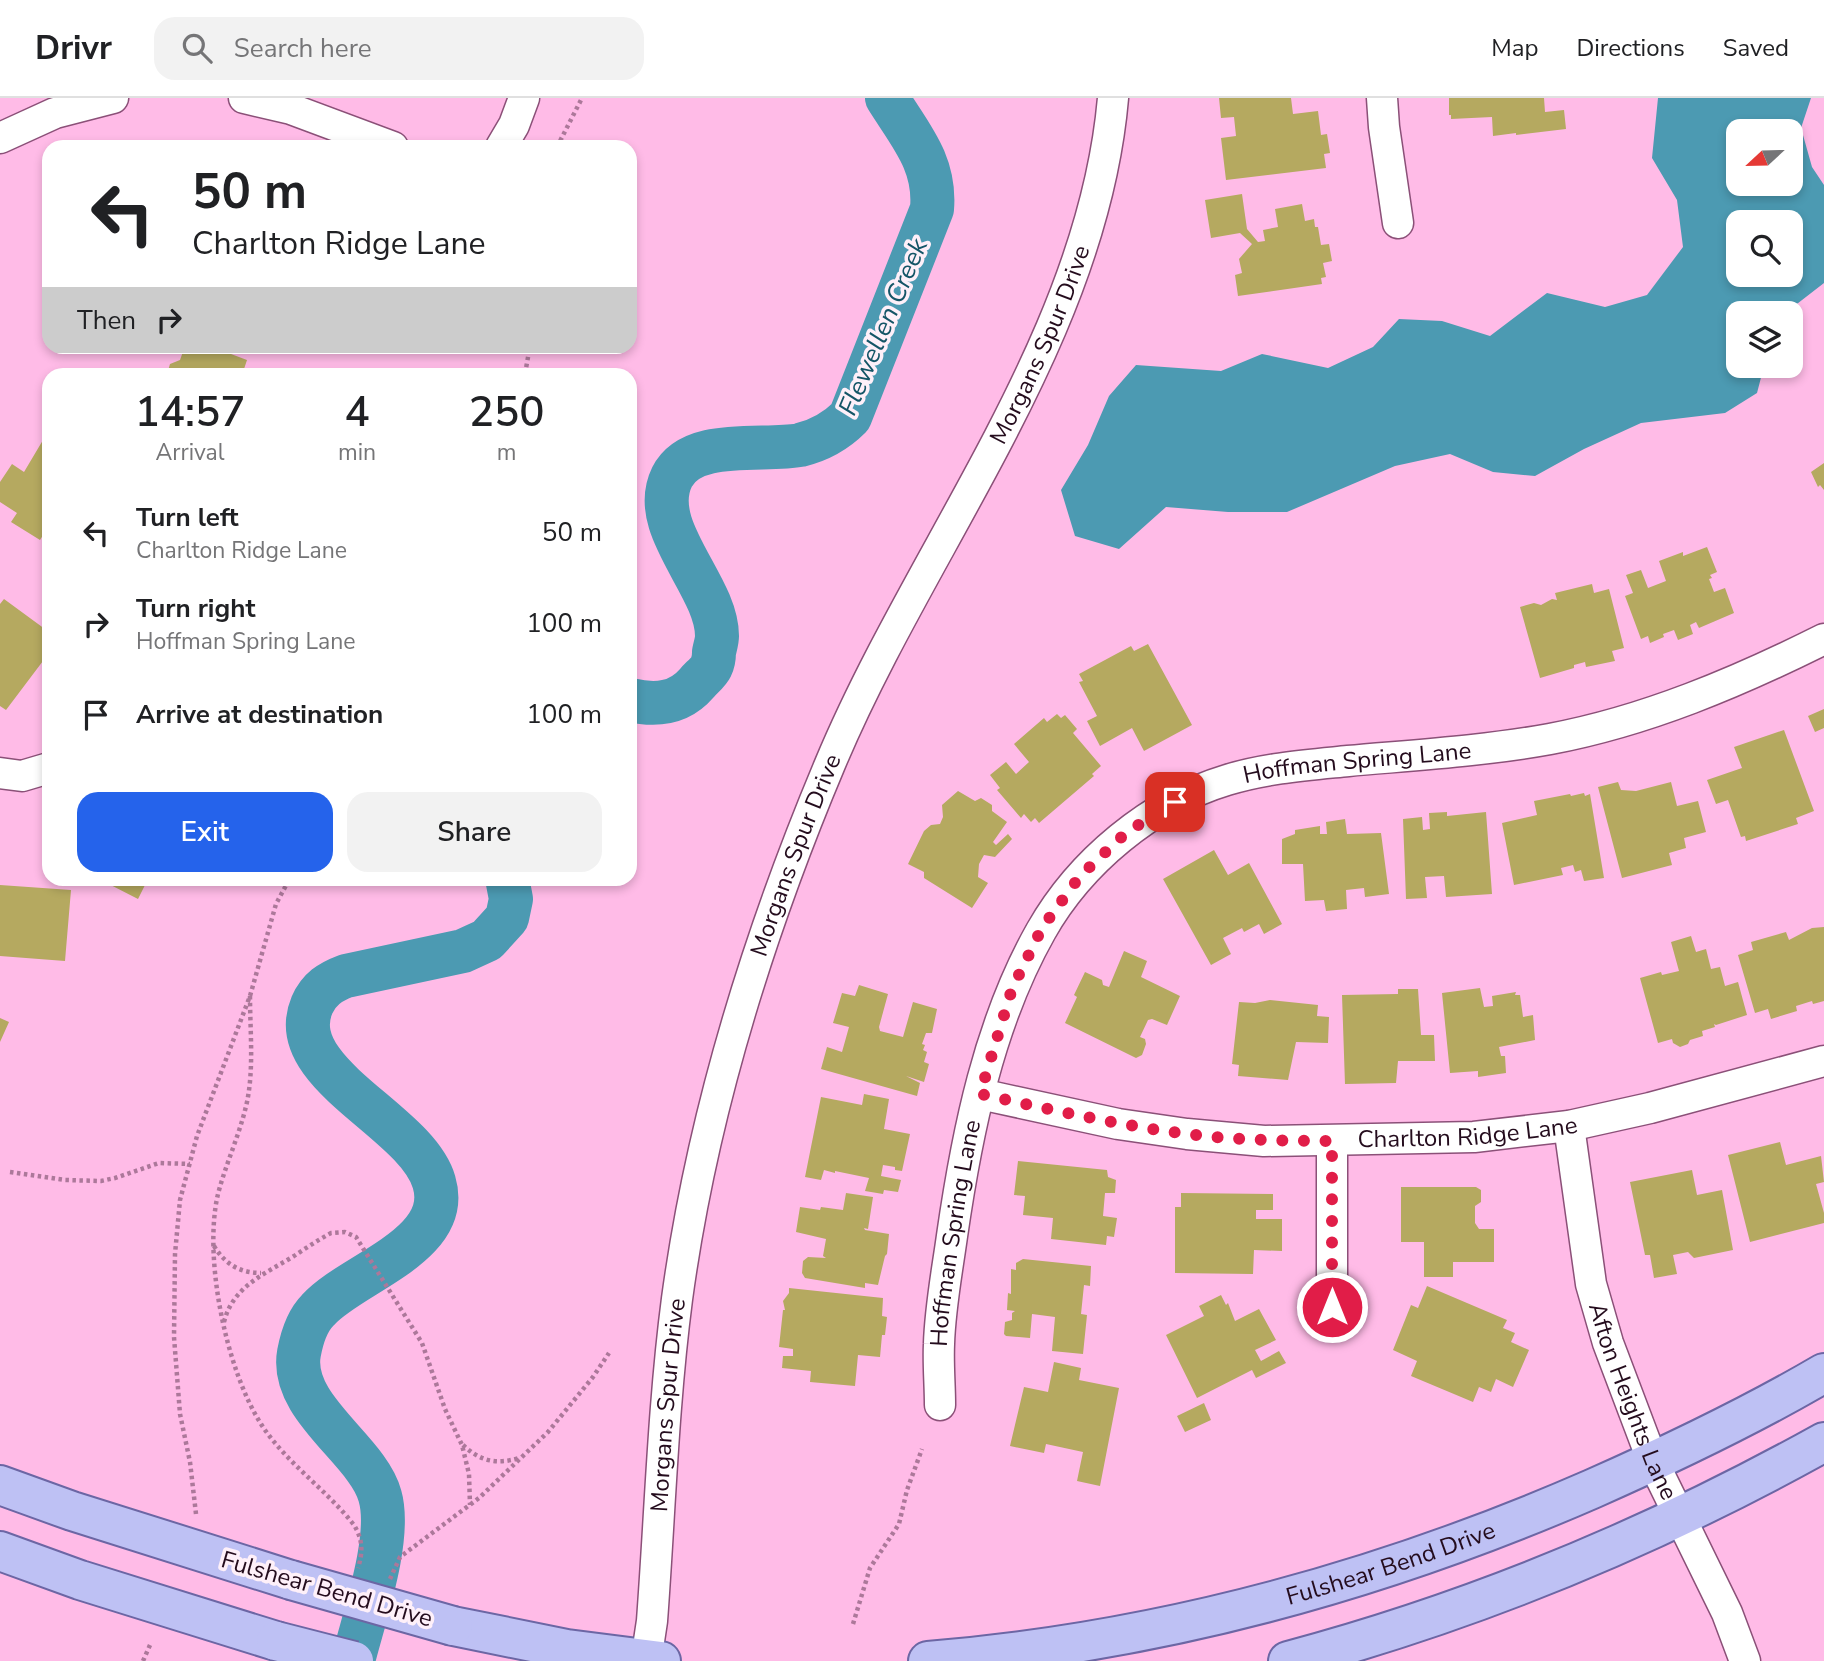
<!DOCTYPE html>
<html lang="en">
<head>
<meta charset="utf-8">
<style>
  body { margin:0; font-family:"Nunito Sans",sans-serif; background:#f2f2f2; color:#202124; height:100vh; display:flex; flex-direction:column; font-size:26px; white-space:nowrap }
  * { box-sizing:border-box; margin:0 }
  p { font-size:23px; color:#757577 }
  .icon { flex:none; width:38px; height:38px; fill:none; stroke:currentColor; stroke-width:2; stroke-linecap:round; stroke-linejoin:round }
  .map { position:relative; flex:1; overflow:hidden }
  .details { position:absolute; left:42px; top:270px; width:595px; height:518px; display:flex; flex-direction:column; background:#fff; border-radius:21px; box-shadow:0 4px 10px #0003 }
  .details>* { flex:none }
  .banner { position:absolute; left:42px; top:42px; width:595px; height:214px; border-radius:21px; box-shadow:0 4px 10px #0003; background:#fff; color:#202124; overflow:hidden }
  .needle { width:46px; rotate:248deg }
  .buttons { position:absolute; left:1726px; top:21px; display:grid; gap:14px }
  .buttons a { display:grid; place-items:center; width:77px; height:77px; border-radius:14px; background:#fff; box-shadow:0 4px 10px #0003; font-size:35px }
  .pin { position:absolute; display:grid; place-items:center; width:60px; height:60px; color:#fff; margin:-30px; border-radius:14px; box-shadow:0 4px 10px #0006 }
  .me { position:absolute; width:77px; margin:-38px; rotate:0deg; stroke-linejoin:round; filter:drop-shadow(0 0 5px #0008) }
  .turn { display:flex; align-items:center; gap:24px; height:147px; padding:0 35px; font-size:32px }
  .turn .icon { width:91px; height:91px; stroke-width:2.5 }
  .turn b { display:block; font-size:49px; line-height:60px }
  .then { display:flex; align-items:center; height:66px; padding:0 35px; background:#0003; gap:14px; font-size:26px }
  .eta { display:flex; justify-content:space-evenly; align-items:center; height:119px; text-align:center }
  .eta b { font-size:42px; font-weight:600; line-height:49px }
  .button { display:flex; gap:14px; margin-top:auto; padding:14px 35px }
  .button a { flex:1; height:80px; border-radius:21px; background:#2563eb; color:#fff; font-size:28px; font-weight:600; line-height:80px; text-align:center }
  .button a+a { background:#f2f2f2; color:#202124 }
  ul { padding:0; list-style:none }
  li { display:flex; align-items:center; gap:21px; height:91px; padding:0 35px }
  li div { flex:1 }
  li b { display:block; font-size:26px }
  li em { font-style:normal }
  header { display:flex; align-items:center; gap:42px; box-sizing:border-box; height:98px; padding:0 35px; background:#fff; border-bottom:2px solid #e0e0e0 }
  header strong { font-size:33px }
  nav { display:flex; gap:38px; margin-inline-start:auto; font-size:24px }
  .search { width:490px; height:63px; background:#f2f2f2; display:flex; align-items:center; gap:18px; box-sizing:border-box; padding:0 24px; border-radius:21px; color:#757577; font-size:26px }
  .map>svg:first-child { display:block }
  .water { fill:#4c9ab2; fill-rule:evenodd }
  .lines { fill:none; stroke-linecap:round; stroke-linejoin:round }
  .river { stroke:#4c9ab2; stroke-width:44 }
  .building { fill:#b5a960 }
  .minor-casing { stroke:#8b5078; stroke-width:33 }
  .major-casing { stroke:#6c66a4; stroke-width:42 }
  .path { stroke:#ac789a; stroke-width:4.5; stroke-dasharray:3.5 3.5; stroke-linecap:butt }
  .minor { stroke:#fff; stroke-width:30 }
  .major { stroke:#bec1f4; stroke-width:38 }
  .major-bridge-casing { stroke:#6c66a4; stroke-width:42; stroke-linecap:butt }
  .major-bridge { stroke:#bec1f4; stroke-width:38 }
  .route { stroke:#e11d48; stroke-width:12; stroke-dasharray:0 21.6 }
  .labels { text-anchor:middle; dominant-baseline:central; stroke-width:7; stroke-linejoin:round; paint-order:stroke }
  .street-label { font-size:24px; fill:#240c1d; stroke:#fef0f9 }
  .water-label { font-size:26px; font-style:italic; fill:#145567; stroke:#fef0f9 }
</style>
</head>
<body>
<header>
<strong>Drivr</strong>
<div class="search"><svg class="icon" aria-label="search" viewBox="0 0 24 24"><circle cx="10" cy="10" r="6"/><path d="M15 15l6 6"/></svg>Search here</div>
<nav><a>Map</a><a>Directions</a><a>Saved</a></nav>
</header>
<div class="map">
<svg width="1824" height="1563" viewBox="0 0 1824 1563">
  <rect width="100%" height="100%" fill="#ffbbe7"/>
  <path class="water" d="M1658 0H1811L1801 30 1812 69 1824 87V185L1793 209 1790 215H1738V268H1764L1757 295 1725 315 1641 325 1584 351 1535 378 1493 374 1450 356 1395 368 1287 414H1228L1166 409 1119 451 1075 438 1061 392 1088 347 1109 298 1136 267 1221 273 1262 256 1328 270 1373 249 1399 221 1442 223 1490 238 1547 195 1605 209 1647 197 1683 149 1677 102 1652 60ZM1738 33H1790V86H1738ZM1738 124H1790V177H1738Z"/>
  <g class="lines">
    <path class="river" d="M630 602C656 608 679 606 697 585 701 580 708 575 711 569 713 565 714 558 714 554 715 549 717 543 717 538 717 487 647 430 672 379 692 339 764 354 800 347 821 342 836 333 850 319L932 111C936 65 910 37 887 0
      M353 1563C364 1519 392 1440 380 1398 368 1352 289 1310 299 1255 302 1239 307 1223 318 1212 351 1175 453 1148 434 1084 416 1022 283 976 312 907 319 891 330 884 346 878L463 853 487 842 507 820 511 801 507 780"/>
  </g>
  <path class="building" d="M1219 0H1291L1293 16 1318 13 1321 37 1327 36 1330 55 1324 56 1326 70 1226 82 1221 40 1236 38 1234 19 1221 20Z
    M1449 0H1544L1545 14 1564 12 1566 31 1516 37V35L1493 38 1492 19 1451 21V17H1449Z
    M1242 96 1247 131 1258 144 1265 143 1263 132 1278 129 1275 111 1302 106 1305 123 1314 121 1315 129H1318L1321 147 1329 146 1332 163 1323 165 1326 179 1321 180 1322 186 1238 198 1235 177 1242 175 1239 161 1252 146 1240 135 1211 140 1205 102Z
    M185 248H233L231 256 247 262 244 271 258 276H167L170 266 180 262Z
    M46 337 49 339V432L47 431 40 442 11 424 17 415 0 404V384L12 366 24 374Z
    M1824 365V392L1820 387 1818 389 1811 374Z
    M1707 449 1717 474 1710 477 1712 480 1709 481 1714 494 1725 490 1734 515 1699 530 1696 524 1690 527 1693 536 1678 542 1674 532 1663 536 1664 539 1650 545 1648 538 1641 541 1625 498 1633 495 1626 477 1641 472 1648 490 1666 483 1659 463 1683 454V458Z
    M1592 486 1594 495 1609 491 1624 550 1612 553 1615 563 1586 569 1585 564 1574 567V570L1540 580 1520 509 1534 505 1541 507 1552 501 1557 502 1555 495Z
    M4 501 49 534V555L6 612 0 608V506Z
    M1148 546 1192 627 1144 653 1132 630 1100 648 1087 623 1097 618 1079 584 1083 583 1079 576 1131 548 1134 553Z
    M1824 611V630L1815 634 1808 618Z
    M1057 616 1061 620 1065 617 1077 631 1073 635 1101 668 1092 676 1094 678 1039 725 1035 720 1031 724 1024 716 1021 720 997 692 1000 690 990 677 1006 664 1016 676 1029 664 1014 646 1044 620 1047 624Z
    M1784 632 1814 713 1796 720 1798 726 1746 743 1745 738 1741 739 1728 702 1716 706 1707 682 1742 670 1734 649Z
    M1618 684 1621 692 1636 693 1671 684 1677 708 1698 703 1706 734 1684 740 1686 750 1669 755 1672 767 1622 780 1598 689Z
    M958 693 975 703 981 700 992 707V713L1007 724 993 744 996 747 1008 736 1012 741 995 759 984 757 979 766 978 779 988 785 972 810 924 780V774L908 766 924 733 931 727 940 726 943 719 942 707Z
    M1584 695 1585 698 1590 696 1604 780 1584 783 1581 772 1575 774 1573 767 1561 770 1563 777 1514 787 1502 725 1537 717 1534 703 1570 696 1571 698Z
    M1447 714V718L1486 714 1492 796 1446 799 1444 778 1425 779 1427 800 1406 801 1403 721 1422 719 1423 732 1430 731 1429 715Z
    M1345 721 1347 736 1381 735 1389 796 1365 799 1364 790 1346 792 1347 811 1326 813 1324 802 1305 803 1303 766H1282V741L1295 736V732L1320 728V736H1327L1326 724Z
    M1214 752 1228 777 1249 765 1282 826 1264 836 1259 826 1244 834 1242 830 1223 840 1231 856 1211 867 1163 781Z
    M97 780H153L145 787 138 801Z
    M0 787 71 792 65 863 0 858Z
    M1824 829V903L1813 906 1812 903 1796 908 1797 913 1771 921 1768 911 1755 915 1738 857 1753 852 1751 844 1786 834 1789 842 1812 830Z
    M1691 838 1696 854 1706 851 1711 871 1720 869 1725 888 1738 884 1747 917 1716 927 1714 926 1715 929 1702 933 1703 938 1690 942 1688 946 1680 949 1673 945 1672 941 1658 945 1640 880 1661 874 1662 877 1679 873 1671 844Z
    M1124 853 1147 863 1141 879 1180 898 1167 927 1152 921 1148 922 1140 939 1145 941 1146 946 1142 957 1136 960 1065 925 1077 899 1074 897 1085 874 1102 882 1103 887 1109 889Z
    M859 887 888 896 879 929 880 933 903 939 913 904 937 911 932 935H926L922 946 925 947 923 952 927 954 924 964 929 966 924 984 906 978 920 985 917 998 821 971 827 949 842 954 849 929 833 925 842 895 855 898Z
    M1480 890 1484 909 1493 908 1492 898 1516 894 1515 897H1520L1523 919 1533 917 1535 942 1499 949 1501 958H1505L1506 975 1478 979V973L1450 975 1442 895Z
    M1398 891H1418L1421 937H1434L1435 963H1398L1396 985 1345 986 1342 897 1398 896Z
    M1270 902 1318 907 1317 918 1329 919 1328 945 1296 944 1288 982 1238 978 1239 967 1232 966 1239 904 1255 905Z
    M0 920 9 924 0 944Z
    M864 996 889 1001 884 1031 910 1036 902 1073 895 1072V1069L883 1067 881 1078 901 1082 898 1094 884 1092 883 1096 865 1093 869 1080 835 1073V1075L824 1072 821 1082 805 1079 821 999 862 1007Z
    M1780 1044 1786 1067 1821 1058 1824 1084 1816 1086 1824 1115V1125L1750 1144 1728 1057Z
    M1018 1063 1107 1072 1108 1079 1116 1082 1115 1095H1105L1103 1118 1117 1120 1114 1139 1107 1138 1106 1147 1051 1141 1053 1120 1023 1117 1025 1098 1014 1097Z
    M1692 1072 1697 1097 1722 1092 1733 1152 1694 1160 1688 1154 1673 1157 1677 1176 1654 1180 1650 1157H1645L1630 1084Z
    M1401 1089H1476L1481 1092V1104L1475 1108V1125L1479 1131H1494V1164H1453V1179H1424V1144H1401Z
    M846 1095 873 1099 868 1131 864 1130 865 1132 889 1136 887 1156 885 1158 878 1187 865 1185V1190L805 1180 802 1175 803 1163 808 1159 826 1160 823 1158 826 1141 796 1134 800 1109 820 1112 821 1109 843 1112Z
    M1181 1095 1273 1096V1112H1256V1121H1282V1153L1254 1152 1253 1176 1175 1175V1109H1181Z
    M1023 1161 1091 1168 1090 1188 1084 1187 1081 1216 1087 1217 1083 1256 1052 1253 1055 1219 1032 1216 1030 1240 1006 1238 1004 1236 1005 1224 1012 1222V1215L1015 1213 1007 1212 1008 1195 1011 1196V1171L1016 1172V1165Z
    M1427 1188 1507 1222 1503 1230 1515 1235 1511 1244 1529 1252 1513 1289 1496 1281 1491 1294 1479 1289 1473 1304 1411 1278 1417 1263 1393 1252 1411 1207 1418 1210Z
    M789 1190 883 1200 882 1218 887 1219 885 1237H882L880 1259 858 1257 855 1288 810 1284 811 1273 782 1270 783 1258H793V1251L779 1249 783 1212H785L783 1203 789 1195Z
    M1221 1197 1226 1207 1228 1205 1235 1223 1259 1211 1276 1242 1255 1252 1261 1263 1279 1253 1286 1265 1256 1280 1252 1272 1197 1300 1166 1237 1204 1218 1199 1208Z
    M1054 1264 1081 1270 1079 1282 1119 1290 1100 1388 1077 1383 1083 1354 1046 1346 1044 1355 1010 1348 1024 1289 1048 1294Z
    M1204 1305 1211 1322 1185 1334 1177 1318Z"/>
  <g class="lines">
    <defs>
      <g id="minor">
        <path d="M244 0 291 11 393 49"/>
        <path d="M1382 0 1384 29 1398 125"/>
        <path d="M0 40 55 15 113 0"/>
        <path d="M501 49 514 27 524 0"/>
        <path d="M0 675 22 678 49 670"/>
        <path id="s1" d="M980 996 1118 1026 1187 1036 1264 1043 1474 1039 1569 1028 1650 1010 1824 963"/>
        <path id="s2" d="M1569 1028 1591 1186 1608 1245 1653 1364 1727 1515 1745 1563"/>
        <path d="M1332 1209V1043"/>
        <path id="s3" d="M940 1307C940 1287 938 1266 939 1246 940 1210 947 1174 952 1138 967 1034 989 925 1041 833 1080 764 1151 705 1227 682 1266 670 1308 667 1348 663 1415 657 1484 653 1550 641 1646 623 1738 584 1824 541"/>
        <path id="s4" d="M646 1563 652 1523C660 1416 663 1308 677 1201 702 1017 758 837 830 666 921 448 1092 242 1113 0"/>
      </g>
      <g id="major">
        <path d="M0 1387 72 1413 291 1482"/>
        <path d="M0 1453 80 1482 276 1543"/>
        <path d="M453 1528 567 1551 661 1563"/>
        <path id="s5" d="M928 1563C1158 1544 1381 1483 1592 1391 1671 1356 1749 1319 1824 1275"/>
        <path d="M1288 1563C1475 1513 1655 1438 1824 1344"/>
      </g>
    </defs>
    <use href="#minor" class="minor-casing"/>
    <use href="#major" class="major-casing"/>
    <path class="path" d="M557 49 582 0
      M525 276 530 248
      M250 898C250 933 254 970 247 1004 240 1036 226 1065 218 1096 203 1159 226 1271 261 1326 286 1365 326 1391 354 1427 363 1442 363 1454 358 1470
      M10 1074 65 1082 101 1083 115 1080 159 1065 190 1066
      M214 1148C225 1166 240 1175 261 1175
      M224 1224C233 1188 265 1176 294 1158 306 1150 318 1142 331 1135L345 1134 356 1139 422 1245 445 1311 462 1347 469 1376 470 1407
      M463 1347C480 1363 496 1367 519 1360
      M196 1416 190 1364 180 1316 174 1239 175 1156 180 1102 197 1038 250 898 276 806 290 780
      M390 1481 400 1459 479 1400 548 1334 593 1279 609 1255
      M853 1526 870 1470 899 1426 907 1392 922 1351
      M143 1563 150 1547"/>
    <use href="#minor" class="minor"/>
    <use href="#major" class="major"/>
    <defs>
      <path id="major-bridge" d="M291 1482 453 1528
        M276 1543 354 1563"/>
    </defs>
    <use href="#major-bridge" class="major-bridge-casing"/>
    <use href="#major-bridge" class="major-bridge"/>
  </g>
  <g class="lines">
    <path class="route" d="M1175 704 1127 734 1080 778 1042 830 1012 891 980 996C1049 1011 1117 1027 1187 1036 1235 1042 1284 1043 1332 1043V1209"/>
  </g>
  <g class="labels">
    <g class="street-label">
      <text stroke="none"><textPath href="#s4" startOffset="1391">Morgans Spur Drive</textPath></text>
      <text stroke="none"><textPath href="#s3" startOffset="866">Hoffman Spring Lane</textPath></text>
      <text stroke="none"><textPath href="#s4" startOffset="824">Morgans Spur Drive</textPath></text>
      <text stroke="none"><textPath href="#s1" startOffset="492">Charlton Ridge Lane</textPath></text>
      <text stroke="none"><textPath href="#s3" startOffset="173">Hoffman Spring Lane</textPath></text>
      <text stroke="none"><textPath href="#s2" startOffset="284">Afton Heights Lane</textPath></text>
      <text stroke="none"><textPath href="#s4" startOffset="257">Morgans Spur Drive</textPath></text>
      <text stroke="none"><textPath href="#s5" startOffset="474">Fulshear Bend Drive</textPath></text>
      <text transform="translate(327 1491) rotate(16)">Fulshear Bend Drive</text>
    </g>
    <g class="water-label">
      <text transform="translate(883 229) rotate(-67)">Flewellen Creek</text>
    </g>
  </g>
</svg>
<div class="buttons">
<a><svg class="needle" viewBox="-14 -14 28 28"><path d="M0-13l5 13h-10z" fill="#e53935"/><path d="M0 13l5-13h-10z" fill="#757577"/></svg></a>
<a><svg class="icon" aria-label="search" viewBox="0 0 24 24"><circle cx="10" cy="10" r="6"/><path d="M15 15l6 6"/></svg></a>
<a><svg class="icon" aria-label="layers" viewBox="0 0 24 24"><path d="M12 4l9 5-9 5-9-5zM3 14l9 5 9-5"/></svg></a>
</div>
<div class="pin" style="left:1175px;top:704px;background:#d93025"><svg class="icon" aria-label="arrive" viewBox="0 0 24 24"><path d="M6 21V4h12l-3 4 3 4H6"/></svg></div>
<svg class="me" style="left:1332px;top:1209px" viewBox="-20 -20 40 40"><circle r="17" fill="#e11d48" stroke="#fff" stroke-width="3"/><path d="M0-11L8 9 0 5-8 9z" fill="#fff"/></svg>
<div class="banner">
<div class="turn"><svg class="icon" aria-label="left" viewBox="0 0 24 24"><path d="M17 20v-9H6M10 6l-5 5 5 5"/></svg><div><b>50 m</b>Charlton Ridge Lane</div></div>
<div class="then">Then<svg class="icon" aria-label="right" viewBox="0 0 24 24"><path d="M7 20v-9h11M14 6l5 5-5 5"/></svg></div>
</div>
<section class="details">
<div class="eta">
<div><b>14:57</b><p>Arrival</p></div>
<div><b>4</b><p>min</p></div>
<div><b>250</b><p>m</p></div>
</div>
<ul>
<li><svg class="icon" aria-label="left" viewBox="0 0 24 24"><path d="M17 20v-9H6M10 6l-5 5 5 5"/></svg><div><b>Turn left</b><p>Charlton Ridge Lane</p></div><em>50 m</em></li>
<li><svg class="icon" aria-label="right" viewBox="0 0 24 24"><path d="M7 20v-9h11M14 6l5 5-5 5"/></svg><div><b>Turn right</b><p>Hoffman Spring Lane</p></div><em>100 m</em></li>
<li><svg class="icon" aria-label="arrive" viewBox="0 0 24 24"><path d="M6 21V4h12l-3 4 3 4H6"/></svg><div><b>Arrive at destination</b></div><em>100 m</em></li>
</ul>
<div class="button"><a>Exit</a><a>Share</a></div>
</section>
</div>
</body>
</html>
